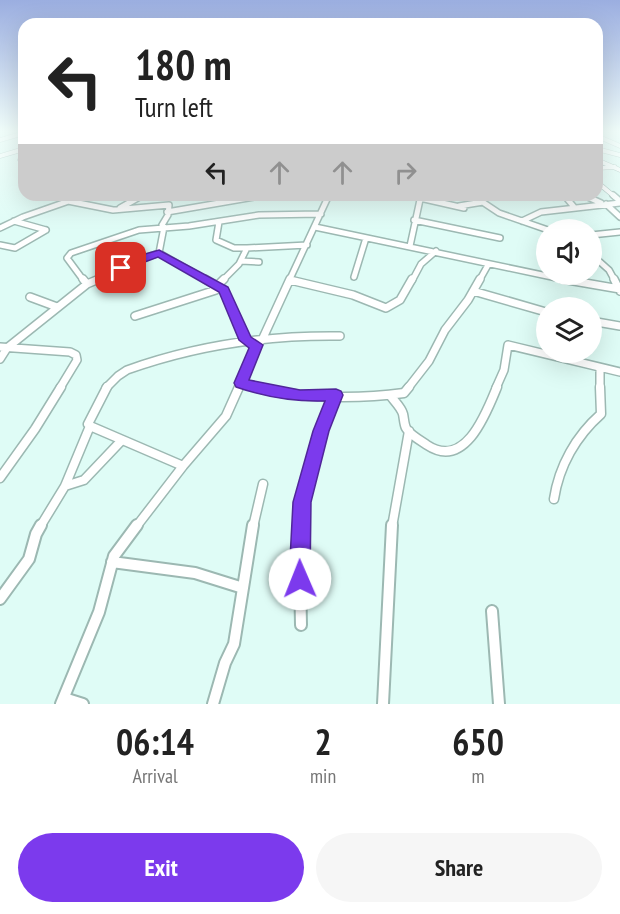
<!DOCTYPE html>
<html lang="en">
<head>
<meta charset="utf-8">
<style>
  body { margin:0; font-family:"PT Sans Narrow",sans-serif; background:#f6f6f6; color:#222; height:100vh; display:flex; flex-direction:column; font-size:22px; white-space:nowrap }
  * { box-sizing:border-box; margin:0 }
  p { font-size:20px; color:#767676 }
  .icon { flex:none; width:33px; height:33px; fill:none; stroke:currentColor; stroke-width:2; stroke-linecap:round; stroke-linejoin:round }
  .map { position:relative; height:704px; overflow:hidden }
  .drawer { display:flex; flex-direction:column; background:#fff; flex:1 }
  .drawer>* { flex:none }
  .guide { position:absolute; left:18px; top:18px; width:585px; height:183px; border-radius:18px; box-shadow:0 6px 24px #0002; background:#fff; color:#222; overflow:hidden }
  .controls { position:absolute; left:536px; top:219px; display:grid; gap:12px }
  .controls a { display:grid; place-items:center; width:66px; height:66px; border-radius:50%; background:#fff; box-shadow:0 6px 24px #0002; font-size:30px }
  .pin { position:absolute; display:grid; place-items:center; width:51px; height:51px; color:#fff; margin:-26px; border-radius:12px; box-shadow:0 3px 9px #0006 }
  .me { position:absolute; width:66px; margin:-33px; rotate:359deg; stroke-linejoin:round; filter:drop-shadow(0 0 4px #0008) }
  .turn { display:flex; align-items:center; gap:21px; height:126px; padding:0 18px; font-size:27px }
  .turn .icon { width:78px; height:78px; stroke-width:2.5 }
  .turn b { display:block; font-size:42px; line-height:51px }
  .lanes { display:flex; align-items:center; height:57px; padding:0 18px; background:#0003; justify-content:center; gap:30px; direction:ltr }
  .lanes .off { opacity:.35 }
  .eta { display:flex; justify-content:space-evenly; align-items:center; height:102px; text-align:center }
  .eta b { font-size:36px; font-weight:800; line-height:42px }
  .cta { display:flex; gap:12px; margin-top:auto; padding:12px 18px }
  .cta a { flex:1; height:69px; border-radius:36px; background:#7c3aed; color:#fff; font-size:24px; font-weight:800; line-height:69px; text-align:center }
  .cta a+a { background:#f6f6f6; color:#222 }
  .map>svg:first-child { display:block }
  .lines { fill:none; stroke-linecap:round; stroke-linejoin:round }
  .minor-far4-casing { stroke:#9cb8b2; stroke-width:5 }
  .minor-far3-casing { stroke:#9cb8b2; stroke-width:8 }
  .minor-far2-casing { stroke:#9cb8b2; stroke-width:10 }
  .minor-far1-casing { stroke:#9cb8b2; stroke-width:11 }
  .minor-casing { stroke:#9cb8b2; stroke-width:14 }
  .minor-far4 { stroke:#fff; stroke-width:4 }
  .minor-far3 { stroke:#fff; stroke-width:5 }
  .minor-far2 { stroke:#fff; stroke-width:7 }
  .minor-far1 { stroke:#fff; stroke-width:8 }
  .minor { stroke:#fff; stroke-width:10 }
  .route { fill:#7c3aed; stroke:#51269a; stroke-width:1.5 }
</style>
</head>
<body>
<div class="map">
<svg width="620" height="704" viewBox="0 0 620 704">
  <rect width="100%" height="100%" fill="#dffcf6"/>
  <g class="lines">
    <defs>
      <path id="minor-far4" d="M597 136 620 146
        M0 140 24 133
        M597 149 620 155
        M0 156 24 149
        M20 160 24 158
        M597 160 620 170
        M597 168 615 167
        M597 182 615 197
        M310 195 329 196
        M471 195 474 197
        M564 195 566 197
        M81 197 87 195
        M140 197 144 195
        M257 197 268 195"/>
      <path id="minor-far3" d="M318 195 329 196
        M472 195 499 213 548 230
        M564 195 574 207
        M613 195 620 201
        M588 197 601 203
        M420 198 464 208
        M68 201 113 210 169 205 168 215 162 225 164 227 159 253 208 281
        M606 204 620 217
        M459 206 483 202
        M120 208 143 195
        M167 212 266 195
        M414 220 500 238
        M14 221 46 230
        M522 221 541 212 620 203
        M219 222 216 240 234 248H247
        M315 227 571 281
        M0 228 23 217 86 195
        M591 235 620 232
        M0 245 15 248 46 230
        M410 246 421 195
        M591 254 609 270 615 281
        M124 255 135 261
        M241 261 259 262
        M354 277 366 238
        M290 280 293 281
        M84 281 67 258 71 253 139 230 189 226 259 215 321 214
        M96 281 135 261 159 253
        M222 281 239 264 247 248 307 245
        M289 281 329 195
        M412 281 421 264 436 251
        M479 281 488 265"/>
      <path id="minor-far2" d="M83 279 87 284 99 279
        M205 279 224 290 245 340 251 343
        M562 279 620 289
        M614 279 620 291
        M290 280 353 295 386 308 400 300 412 279
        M213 290 224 279
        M473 291 546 312
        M30 297 57 307
        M135 316 216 290
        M591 321 620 326
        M0 347 70 352 76 355 77 360 60 388
        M0 359 7 348 87 284
        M600 369V388
        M241 383 261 388
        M106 388 118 376 127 370C194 346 268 335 340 336
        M239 388 256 345 262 340 290 279
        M408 388 429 361 445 330 468 300 480 279
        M496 388 504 370 508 345 620 372"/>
      <path id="minor-far1" d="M255 387C299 399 359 399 404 393L409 387
        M390 395C394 401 401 407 403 414 404 418 404 424 406 428 409 434 421 441 427 445 465 470 486 414 497 387
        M90 426 183 466
        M0 478 35 429 61 387
        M65 486 84 480 122 440
        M554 499C559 466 576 436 601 414L600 387
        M40 527 65 486 90 426 88 424 107 387
        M136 527 183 466 226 416 239 387
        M253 527 263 484
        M299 527 308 474 336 395
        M392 527 409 431"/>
      <path id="minor" d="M299 525 301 625
        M112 562 195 573 243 588 234 644 225 663 213 704
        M243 588 253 525
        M0 599 29 559 36 534 41 525
        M492 611 499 704
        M64 698 83 704
        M61 704 99 612 114 556 137 525
        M383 704 392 525"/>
    </defs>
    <use href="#minor-far4" class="minor-far4-casing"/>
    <use href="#minor-far3" class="minor-far3-casing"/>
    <use href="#minor-far2" class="minor-far2-casing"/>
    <use href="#minor-far1" class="minor-far1-casing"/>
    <use href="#minor" class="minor-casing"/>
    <use href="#minor-far4" class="minor-far4"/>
    <use href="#minor-far3" class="minor-far3"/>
    <use href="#minor-far2" class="minor-far2"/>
    <use href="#minor-far1" class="minor-far1"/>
    <use href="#minor" class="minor"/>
  </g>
  <linearGradient id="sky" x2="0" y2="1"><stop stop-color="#9baee0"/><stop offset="0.57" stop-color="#f1fefb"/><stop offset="1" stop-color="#f1fefb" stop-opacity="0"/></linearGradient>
  <rect width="620" height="230" fill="url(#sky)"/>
  <path class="route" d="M159 250 228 287 251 337 263 345 249 380 300 390 336 389 341 391 343 395 329 431 311 502 310 579 307 586 300 589 292 586 289 579 293 502 313 431 325 401C294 402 265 397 236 387L234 383 249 348 239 340 219 292 158 257 121 271 116 268 131 258Z"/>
</svg>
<div class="controls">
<a><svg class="icon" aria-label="sound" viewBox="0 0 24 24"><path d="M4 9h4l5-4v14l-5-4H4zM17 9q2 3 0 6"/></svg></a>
<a><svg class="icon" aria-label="layers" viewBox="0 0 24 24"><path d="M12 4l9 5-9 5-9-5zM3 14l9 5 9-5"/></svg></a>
</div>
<div class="pin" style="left:121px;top:268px;background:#d93025"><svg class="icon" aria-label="arrive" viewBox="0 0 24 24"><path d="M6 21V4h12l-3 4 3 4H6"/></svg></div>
<svg class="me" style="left:300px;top:579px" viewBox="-20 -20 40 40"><circle r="19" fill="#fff"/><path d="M0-13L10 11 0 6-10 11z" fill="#7c3aed"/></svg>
<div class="guide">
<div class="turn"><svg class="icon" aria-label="left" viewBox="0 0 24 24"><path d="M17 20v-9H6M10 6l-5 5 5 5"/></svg><div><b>180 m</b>Turn left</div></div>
<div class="lanes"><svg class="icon" aria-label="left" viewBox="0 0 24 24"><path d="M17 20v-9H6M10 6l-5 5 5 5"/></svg><svg class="icon off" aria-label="ahead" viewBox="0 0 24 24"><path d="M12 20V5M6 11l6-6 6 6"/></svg><svg class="icon off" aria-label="ahead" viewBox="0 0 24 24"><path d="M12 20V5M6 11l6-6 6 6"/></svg><svg class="icon off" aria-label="right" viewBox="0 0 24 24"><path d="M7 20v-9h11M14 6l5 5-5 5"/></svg></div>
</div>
</div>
<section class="drawer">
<div class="eta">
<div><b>06:14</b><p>Arrival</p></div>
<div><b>2</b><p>min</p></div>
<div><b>650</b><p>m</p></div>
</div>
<div class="cta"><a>Exit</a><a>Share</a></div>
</section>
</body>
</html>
